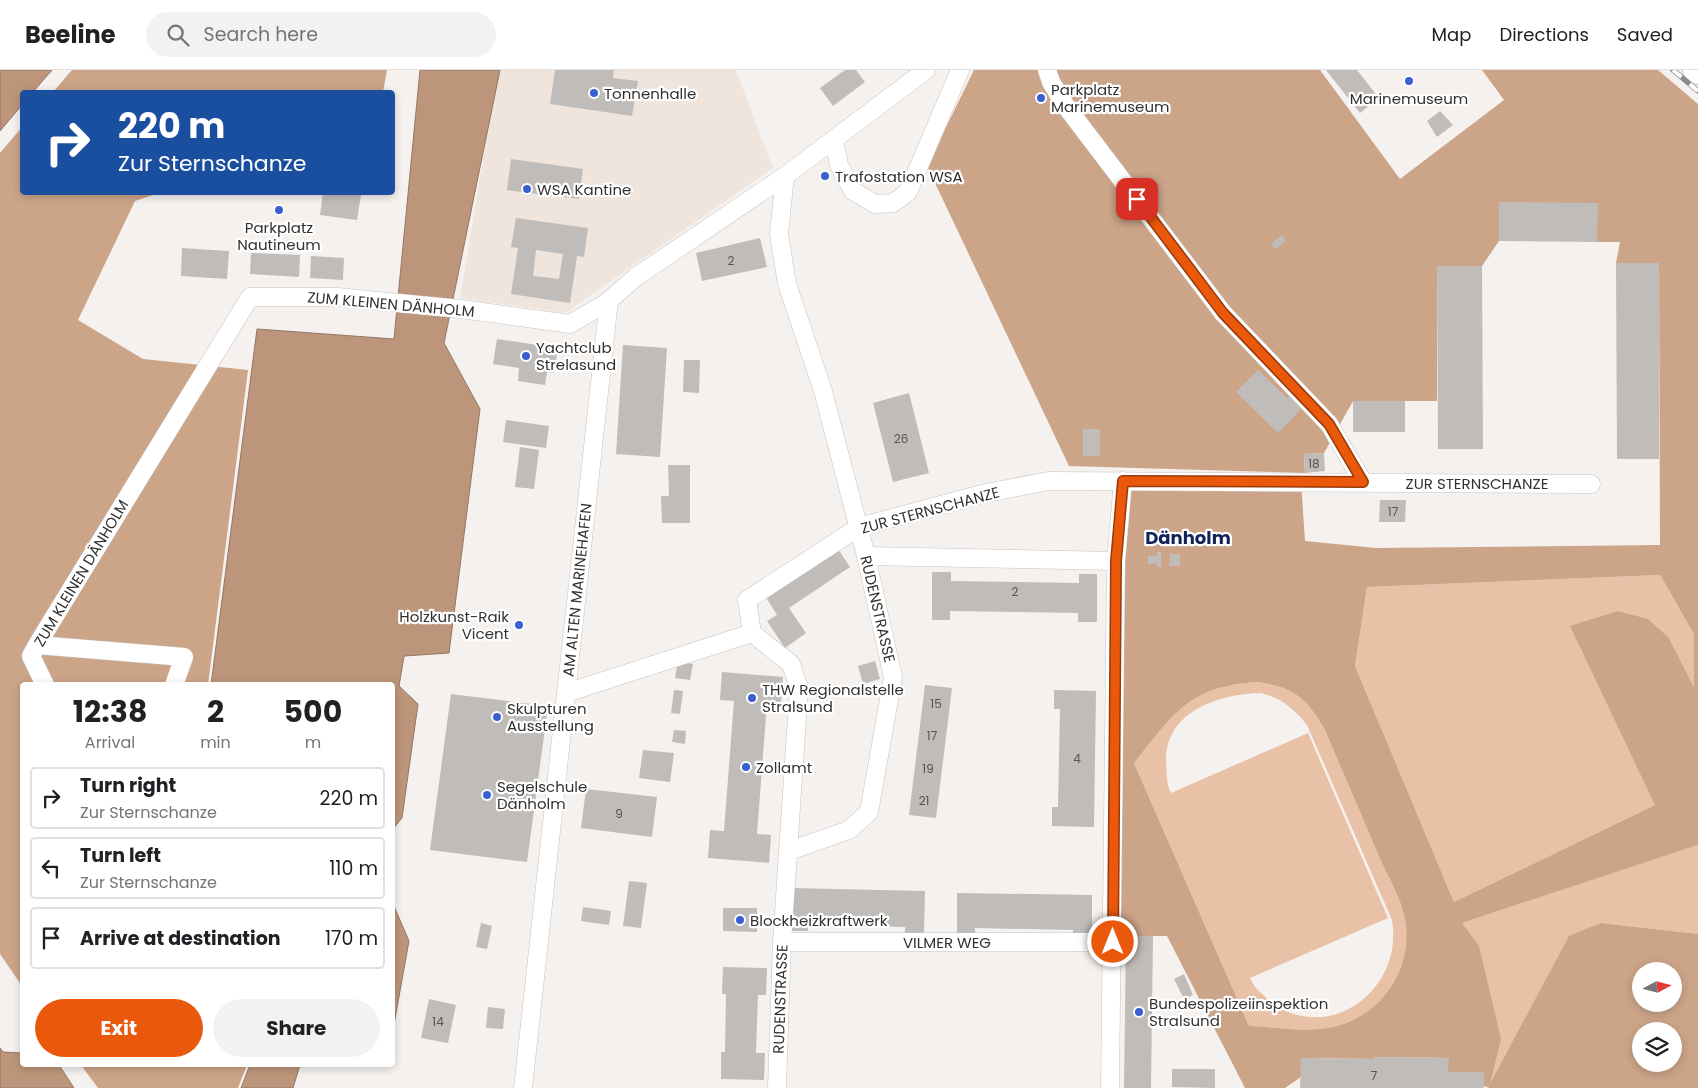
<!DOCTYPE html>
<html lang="en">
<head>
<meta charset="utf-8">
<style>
  body { margin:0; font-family:Poppins,sans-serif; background:#f2f2f2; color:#202124; height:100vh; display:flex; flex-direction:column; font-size:19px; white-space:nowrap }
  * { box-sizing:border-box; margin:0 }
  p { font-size:16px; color:#757577 }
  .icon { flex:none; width:28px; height:28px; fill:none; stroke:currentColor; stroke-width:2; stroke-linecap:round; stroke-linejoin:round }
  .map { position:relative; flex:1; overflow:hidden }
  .panel { position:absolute; left:20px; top:612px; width:375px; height:385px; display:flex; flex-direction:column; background:#fff; border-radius:5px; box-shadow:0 2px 8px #0003 }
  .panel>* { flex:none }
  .top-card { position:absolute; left:20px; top:20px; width:375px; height:105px; border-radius:5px; box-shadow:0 2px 8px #0003; background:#1a4fa0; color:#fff; overflow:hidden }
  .needle { width:32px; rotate:83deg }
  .controls { position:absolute; left:1632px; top:892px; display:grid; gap:10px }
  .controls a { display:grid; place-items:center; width:50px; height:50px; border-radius:50%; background:#fff; box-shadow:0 2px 8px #0003; font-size:25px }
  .pin { position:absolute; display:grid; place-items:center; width:42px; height:42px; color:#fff; margin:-21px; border-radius:10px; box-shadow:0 2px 8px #0006 }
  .me { position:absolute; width:55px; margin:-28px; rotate:0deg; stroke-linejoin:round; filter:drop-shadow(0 0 4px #0008) }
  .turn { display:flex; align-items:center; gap:18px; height:105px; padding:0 15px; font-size:22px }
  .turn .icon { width:65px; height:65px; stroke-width:2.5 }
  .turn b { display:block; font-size:35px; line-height:42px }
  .eta { display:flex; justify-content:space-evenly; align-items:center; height:85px; text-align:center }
  .eta b { font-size:30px; font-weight:700; line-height:35px }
  .button { display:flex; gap:10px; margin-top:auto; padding:10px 15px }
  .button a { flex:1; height:58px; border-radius:30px; background:#ea580c; color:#fff; font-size:20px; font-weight:700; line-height:58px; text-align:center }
  .button a+a { background:#f2f2f2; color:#202124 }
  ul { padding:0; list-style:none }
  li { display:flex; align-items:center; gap:15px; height:62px; margin:0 10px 8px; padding:0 5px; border:2px solid #e0e0e0; border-radius:5px }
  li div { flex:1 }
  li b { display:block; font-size:19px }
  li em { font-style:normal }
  header { display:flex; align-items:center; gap:30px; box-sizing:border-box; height:70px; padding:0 25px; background:#fff; border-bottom:1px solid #e0e0e0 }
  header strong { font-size:24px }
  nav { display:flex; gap:28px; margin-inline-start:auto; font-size:18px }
  .search { width:350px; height:45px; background:#f2f2f2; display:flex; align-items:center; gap:12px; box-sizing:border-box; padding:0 18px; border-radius:28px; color:#757577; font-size:19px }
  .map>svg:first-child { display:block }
  .built { fill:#f0e5dd }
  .green { fill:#e8c1a7; fill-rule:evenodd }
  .forest { fill:#cca488; fill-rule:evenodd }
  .water { fill:#bd957a; stroke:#937764 }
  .building { fill:#c0bcb9; fill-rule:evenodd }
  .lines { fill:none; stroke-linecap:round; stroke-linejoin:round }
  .minor-casing { stroke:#c8c3c1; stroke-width:19 }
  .major-casing { stroke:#c8c3c1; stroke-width:24 }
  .minor { stroke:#fff; stroke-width:18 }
  .major { stroke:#fff; stroke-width:22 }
  .rail-casing { stroke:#8e8c8a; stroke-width:5.5 }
  .rail { stroke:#fff; stroke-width:4; stroke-dasharray:11; stroke-linecap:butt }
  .route-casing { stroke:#983908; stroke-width:12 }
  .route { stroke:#ea580c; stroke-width:9 }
  .poi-dot { fill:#3860d1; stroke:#fff; stroke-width:2 }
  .labels { text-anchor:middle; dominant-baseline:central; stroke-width:4.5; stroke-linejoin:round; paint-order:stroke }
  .number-label { font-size:12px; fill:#565452 }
  .poi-label { font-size:15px; fill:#323130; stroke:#fff; text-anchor:start }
  .street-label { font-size:15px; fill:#323130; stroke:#fff }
  .quarter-label { font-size:18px; font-weight:bold; fill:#11245a; stroke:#fff }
</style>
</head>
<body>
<header>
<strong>Beeline</strong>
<div class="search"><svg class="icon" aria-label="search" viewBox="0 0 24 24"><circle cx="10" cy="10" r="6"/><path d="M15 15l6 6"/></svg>Search here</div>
<nav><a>Map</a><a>Directions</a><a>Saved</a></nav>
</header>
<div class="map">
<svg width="1698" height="1018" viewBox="0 0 1698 1018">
  <rect width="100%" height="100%" fill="#f5f1ee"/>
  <path class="built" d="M498 0H736L773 98 565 243 460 228Z"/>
  <path class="green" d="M1660 505 1694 564V620L1669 568 1655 735 1454 832 1355 596 1367 517Z
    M1257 612C1293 617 1307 628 1325 660 1343 703 1362 746 1380 789 1388 807 1400 826 1404 845 1415 893 1387 941 1340 955 1313 964 1278 957 1249 956L1134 693C1175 643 1187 617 1257 612ZM1261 623C1281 628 1294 639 1307 655L1392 850C1404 921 1327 976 1270 931 1262 924 1254 918 1250 908L1388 848 1308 663 1171 723C1166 714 1167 703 1166 692 1165 641 1219 624 1261 623Z
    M1698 775V864L1601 853 1489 1017 1462 853Z"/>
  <path class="forest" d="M72 0H387L383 22H53Z
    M974 0H1320L1400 109 1504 30 1482 0H1658L1698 34V775L1462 853 1479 876 1501 969 1490 1014 1569 866 1601 853 1698 864V1018H1489L1484 1016V1002H1448V988L1374 987V989L1301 988V1007L1285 1018H1245L1167 866H1126L1113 872 1123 411 1301 412 1305 471 1376 478 1660 475 1659 193H1616L1620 172H1597V133H1499V171L1482 196 1437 197V331H1353L1324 383 1304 384 1305 403 1069 396 927 96ZM1660 505 1694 564V618L1669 568 1648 549 1618 541 1570 556 1655 735 1454 832 1355 596 1367 517ZM1257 612C1293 617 1307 628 1325 660 1343 703 1362 746 1380 789 1388 807 1400 826 1404 845 1415 892 1387 941 1340 955 1313 964 1278 957 1249 956L1134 693C1175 643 1187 617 1257 612ZM1641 901H1674V934H1641ZM1641 961H1674V994H1641Z
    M22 57V122L159 123 135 131 78 250 143 289 248 300 208 615H22V916L0 884V83Z
    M81 995H247L238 1018H98Z"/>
  <path class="water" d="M0 0H52L33 22H22V35L0 61Z
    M420 0H500L444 273 480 339 449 583 404 586 399 616 418 634 402 748 393 759 392 615H211L257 259 394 269Z
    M393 834 409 871 393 960Z
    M0 978 3 982 22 983V995H59L74 1018H0Z
    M250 995H300L293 1018H241Z"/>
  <path class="building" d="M555 0H614L613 8 638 11 632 46 550 34Z
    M845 0H856L865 12 833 36 820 18Z
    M1326 0H1357L1379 28 1360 43Z
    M1440 41 1453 55 1437 67 1427 51Z
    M511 89 583 99 579 129 507 120Z
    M323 122 361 125 357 150 320 145Z
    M1499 132 1598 133 1597 172 1499 171Z
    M516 148 588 158 584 187 577 186 570 233 511 224 518 178 511 177ZM536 180 563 184 559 209 533 206Z
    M1282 165 1286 171 1275 179 1271 174Z
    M760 168 767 197 702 211 696 183Z
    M182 178 229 181 227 209 181 206Z
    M251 183 300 185 299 207 250 204Z
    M311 186 344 188 343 210 310 208Z
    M1616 193H1659V389H1617Z
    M1437 196H1482L1483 379H1438Z
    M497 269 558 278 554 303 547 302 545 315 518 311 519 298 493 294Z
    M623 275 667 278 660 387 616 384Z
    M684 290H700L699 323 683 322Z
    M1258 300 1287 328 1293 322 1306 334 1278 363 1236 322Z
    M909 323 929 403 893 412 873 333Z
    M1353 331H1405V362H1353Z
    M506 350 549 356 546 378 503 372Z
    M1083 359H1100V386H1083Z
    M520 377 539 380 534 419 515 417Z
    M1324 383 1325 401 1305 403 1304 384Z
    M668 395H690V453H662L661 426H669Z
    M1380 430H1406L1405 452H1379Z
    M836 476 850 497 789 538 806 563 785 578 767 551 777 545 764 524Z
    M1157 482H1161V497H1157V494H1148V486H1157Z
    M1170 484H1180V496H1169Z
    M932 502H951V511L1079 513V504H1097V552H1078V543L950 541V550H932Z
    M678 591 693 594 690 610 675 608Z
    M875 591 880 609 863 614 858 596Z
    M722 602 783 607 781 634 767 633 757 764 771 765 769 793 708 788 710 760 724 761 734 631 720 630Z
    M925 615 952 618 936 748 909 745Z
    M674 620 683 621 680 644 671 643Z
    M1054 620 1096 621 1094 757 1052 756V737H1058L1060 639H1054Z
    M451 624 548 636 527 792 430 780Z
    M674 660 686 661 685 674 672 672Z
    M643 680 674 683 670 712 639 708Z
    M586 719 657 727 652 767 581 758Z
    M629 811 647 813 641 858 623 856Z
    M791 818 925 821 924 864 905 863V857L808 855V861H790Z
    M957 823 1092 825V867H1073V860L975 858V866H957Z
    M583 837 611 841 609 855 581 851Z
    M723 838H757V862L723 861Z
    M481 853 492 856 487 879 476 877Z
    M1126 866H1153L1151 1018H1124Z
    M723 897 767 898 766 925H758L756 983H765L764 1010 721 1009V982H725L726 924H722Z
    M1184 904 1193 925 1184 929 1174 909Z
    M429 929 456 935 448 973 421 968Z
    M488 937 505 939 503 959 486 958Z
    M1374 987 1449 988 1448 1002H1484V1018H1300L1301 988 1374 989Z
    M1172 999H1215V1018L1172 1017Z"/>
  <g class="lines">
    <defs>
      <path id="minor" d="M1047 0 1051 12 1065 35 1223 243 1329 354 1363 412
        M834 70 839 95 853 121 875 134 893 133 908 122 960 0
        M785 106 779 164 787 214 823 321 866 486 893 607 869 742 849 760 789 781
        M866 486 1116 491
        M752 563 791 594 799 618 782 872 777 1018
        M37 575 184 587 174 615
        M45 615 31 586 37 575 250 227H337L461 239 570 254 606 233 636 207 785 106 926 0
        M566 623 752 563 747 530 859 457 982 424 1048 411 1591 414
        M782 872H1113
        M523 1018 609 230
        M1110 1018 1116 491 1123 411"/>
      <path id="major" d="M1694 0 1698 3"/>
    </defs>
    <use href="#minor" class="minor-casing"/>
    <use href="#major" class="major-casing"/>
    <use href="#minor" class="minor"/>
    <use href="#major" class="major"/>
    <defs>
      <path id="rail" d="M1673 0 1698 21"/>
    </defs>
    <use href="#rail" class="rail-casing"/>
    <use href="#rail" class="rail"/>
  </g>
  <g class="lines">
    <defs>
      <path id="route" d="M1113 872 1116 491 1123 411 1363 412 1329 354 1223 243 1137 129"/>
    </defs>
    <use href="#route" class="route-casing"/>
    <use href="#route" class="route"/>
  </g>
  <g class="poi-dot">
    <circle cx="1409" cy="11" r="5"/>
    <circle cx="594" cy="23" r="5"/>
    <circle cx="1041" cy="28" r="5"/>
    <circle cx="825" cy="106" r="5"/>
    <circle cx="527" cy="119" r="5"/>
    <circle cx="279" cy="140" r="5"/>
    <circle cx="526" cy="286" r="5"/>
    <circle cx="519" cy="555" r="5"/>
    <circle cx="752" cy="628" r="5"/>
    <circle cx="497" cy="647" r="5"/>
    <circle cx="746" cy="697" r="5"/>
    <circle cx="487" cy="725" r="5"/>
    <circle cx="740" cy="850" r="5"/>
    <circle cx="1139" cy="942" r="5"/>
  </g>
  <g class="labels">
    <g class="number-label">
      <text x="731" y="190">2</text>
      <text x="901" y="368">26</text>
      <text x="1314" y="393">18</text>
      <text x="1393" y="441">17</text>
      <text x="1015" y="521">2</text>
      <text x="936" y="633">15</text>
      <text x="932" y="665">17</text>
      <text x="1077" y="688">4</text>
      <text x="928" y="698">19</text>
      <text x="924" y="730">21</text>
      <text x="619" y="743">9</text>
      <text x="438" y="951">14</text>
      <text x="1374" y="1005">7</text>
    </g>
    <g class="poi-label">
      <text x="1051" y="19">Parkplatz<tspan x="1051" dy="17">Marinemuseum</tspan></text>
      <text x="604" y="23">Tonnenhalle</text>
      <text x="1409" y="28" text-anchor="middle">Marinemuseum</text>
      <text x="835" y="106">Trafostation WSA</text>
      <text x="537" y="119">WSA Kantine</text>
      <text x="279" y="157" text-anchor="middle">Parkplatz<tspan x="279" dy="17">Nautineum</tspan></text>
      <text x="536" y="277">Yachtclub<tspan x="536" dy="17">Strelasund</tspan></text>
      <text x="509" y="546" text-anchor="end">Holzkunst-Raik<tspan x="509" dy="17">Vicent</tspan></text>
      <text x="762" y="619">THW Regionalstelle<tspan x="762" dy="17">Stralsund</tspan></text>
      <text x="507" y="638">Skulpturen<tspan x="507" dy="17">Ausstellung</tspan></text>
      <text x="756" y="697">Zollamt</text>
      <text x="497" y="716">Segelschule<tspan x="497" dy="17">Dänholm</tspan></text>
      <text x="750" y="850">Blockheizkraftwerk</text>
      <text x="1149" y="933">Bundespolizeiinspektion<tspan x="1149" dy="17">Stralsund</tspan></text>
    </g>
    <g class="street-label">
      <text transform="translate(391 234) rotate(5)">ZUM KLEINEN DÄNHOLM</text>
      <text x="1477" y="413">ZUR STERNSCHANZE</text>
      <text transform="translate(930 440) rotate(-15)">ZUR STERNSCHANZE</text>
      <text transform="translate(81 503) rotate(-59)">ZUM KLEINEN DÄNHOLM</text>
      <text transform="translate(577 520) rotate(-84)">AM ALTEN MARINEHAFEN</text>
      <text transform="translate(878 539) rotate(77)">RUDENSTRASSE</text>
      <text x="947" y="872">VILMER WEG</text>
      <text transform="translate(780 929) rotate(-88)">RUDENSTRASSE</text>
    </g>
    <g class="quarter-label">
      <text x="1188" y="467">Dänholm</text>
    </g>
  </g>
</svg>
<div class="controls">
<a><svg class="needle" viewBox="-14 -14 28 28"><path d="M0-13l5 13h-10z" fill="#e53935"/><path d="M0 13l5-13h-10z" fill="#757577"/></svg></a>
<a><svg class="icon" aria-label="layers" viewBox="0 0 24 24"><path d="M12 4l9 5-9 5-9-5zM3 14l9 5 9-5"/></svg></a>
</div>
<div class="pin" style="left:1137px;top:129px;background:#d93025"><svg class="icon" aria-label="arrive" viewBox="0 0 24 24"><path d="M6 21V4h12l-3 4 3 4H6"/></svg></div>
<svg class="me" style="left:1113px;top:872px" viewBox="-20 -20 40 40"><circle r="17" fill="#ea580c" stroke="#fff" stroke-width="3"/><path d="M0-11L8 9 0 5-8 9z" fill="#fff"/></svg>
<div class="top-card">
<div class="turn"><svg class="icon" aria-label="right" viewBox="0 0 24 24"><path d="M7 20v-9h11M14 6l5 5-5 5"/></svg><div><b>220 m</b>Zur Sternschanze</div></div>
</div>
<section class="panel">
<div class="eta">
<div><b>12:38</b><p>Arrival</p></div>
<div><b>2</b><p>min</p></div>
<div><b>500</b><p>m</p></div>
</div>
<ul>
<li><svg class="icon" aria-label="right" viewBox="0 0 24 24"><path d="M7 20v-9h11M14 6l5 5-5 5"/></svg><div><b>Turn right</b><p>Zur Sternschanze</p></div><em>220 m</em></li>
<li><svg class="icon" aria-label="left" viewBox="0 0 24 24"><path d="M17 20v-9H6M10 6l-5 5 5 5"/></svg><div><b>Turn left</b><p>Zur Sternschanze</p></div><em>110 m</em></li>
<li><svg class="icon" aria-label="arrive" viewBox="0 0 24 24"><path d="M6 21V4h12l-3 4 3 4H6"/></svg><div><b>Arrive at destination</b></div><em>170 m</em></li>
</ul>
<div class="button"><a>Exit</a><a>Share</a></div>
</section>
</div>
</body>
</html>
